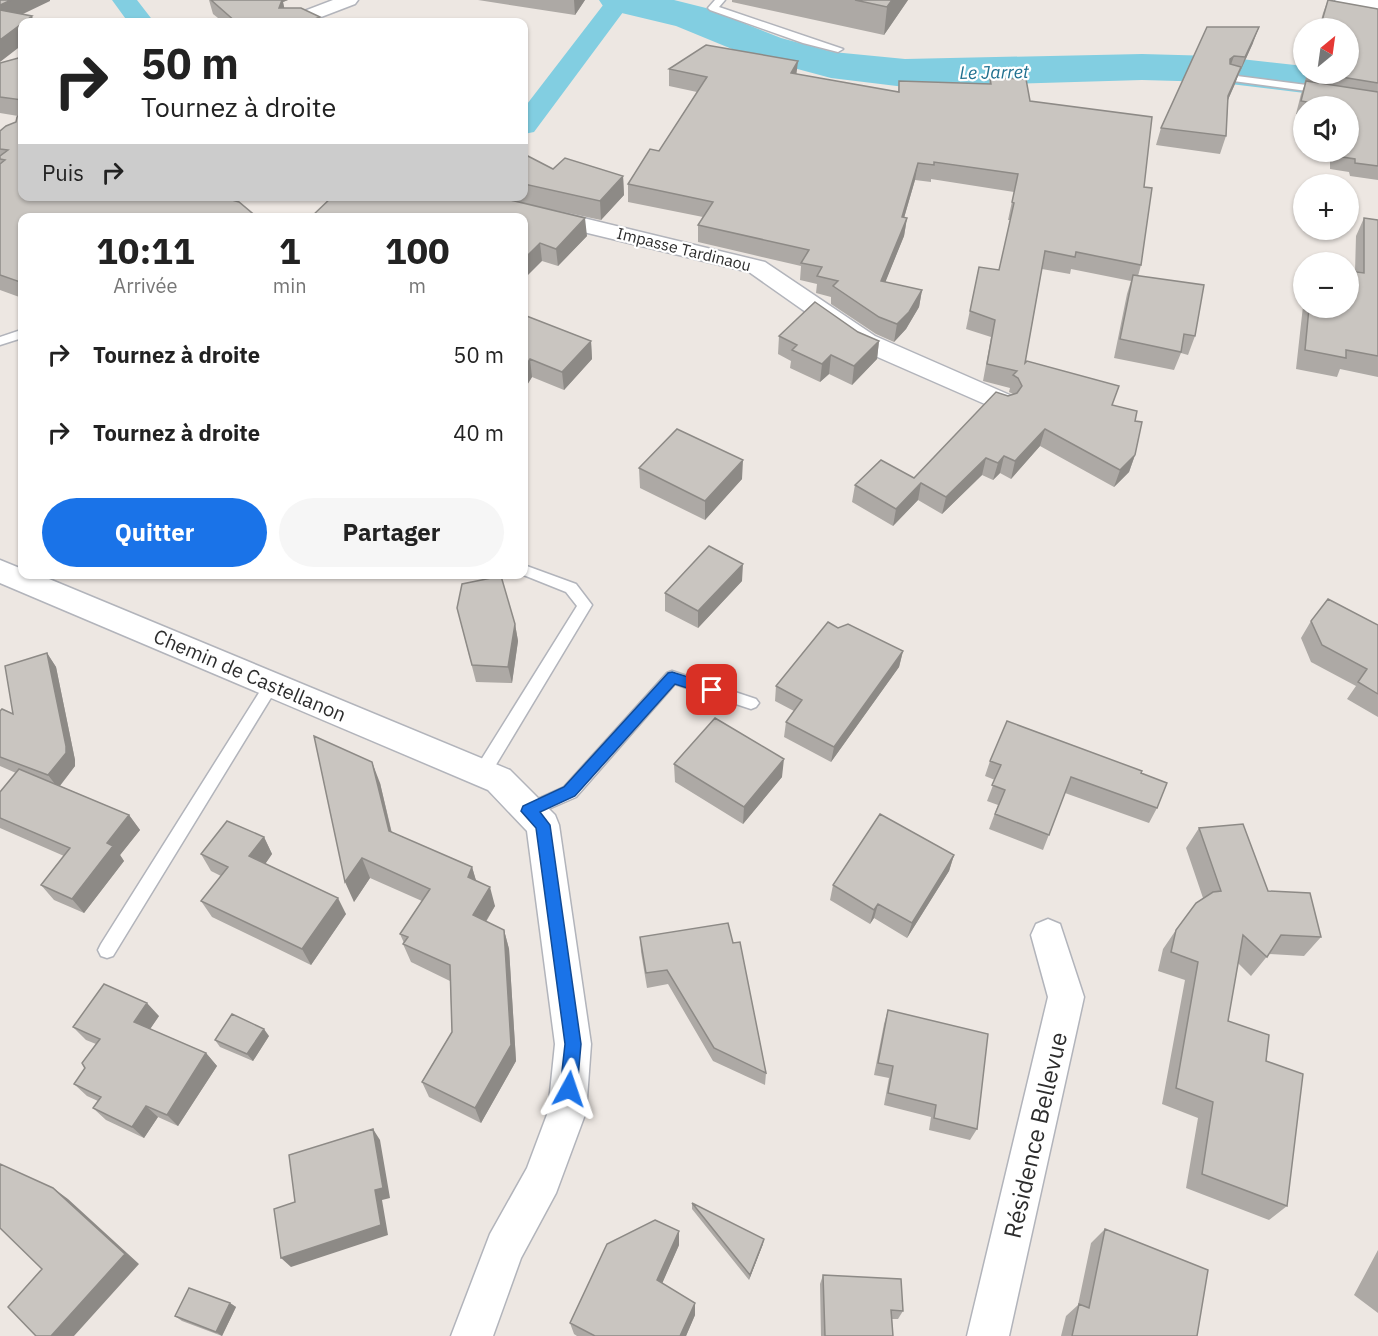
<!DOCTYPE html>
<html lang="fr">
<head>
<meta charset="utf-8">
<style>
  body { margin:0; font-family:"IBM Plex Sans",sans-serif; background:#f6f6f6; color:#222; height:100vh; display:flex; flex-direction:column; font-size:22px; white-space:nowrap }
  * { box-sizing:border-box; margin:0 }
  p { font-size:20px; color:#767676 }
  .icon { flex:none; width:33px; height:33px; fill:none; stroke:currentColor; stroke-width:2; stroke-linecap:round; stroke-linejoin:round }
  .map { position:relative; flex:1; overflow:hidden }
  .details { position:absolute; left:18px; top:213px; width:510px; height:366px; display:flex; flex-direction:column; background:#fff; border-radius:12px; box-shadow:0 2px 4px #0004 }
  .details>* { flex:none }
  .guide { position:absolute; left:18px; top:18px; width:510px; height:183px; border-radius:12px; box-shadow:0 2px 4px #0004; background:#fff; color:#222; overflow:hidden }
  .needle { width:39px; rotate:29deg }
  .buttons { position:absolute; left:1293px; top:18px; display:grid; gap:12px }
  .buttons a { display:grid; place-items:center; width:66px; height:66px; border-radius:50%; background:#fff; box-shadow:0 2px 4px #0004; font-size:30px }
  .pin { position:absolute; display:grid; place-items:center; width:51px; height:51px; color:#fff; margin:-26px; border-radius:12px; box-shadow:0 3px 9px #0006 }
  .me { position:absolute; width:66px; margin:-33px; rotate:5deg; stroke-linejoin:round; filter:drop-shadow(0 0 4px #0008) }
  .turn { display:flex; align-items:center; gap:21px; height:126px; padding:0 24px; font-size:27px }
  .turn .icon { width:78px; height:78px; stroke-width:2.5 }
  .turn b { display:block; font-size:42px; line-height:51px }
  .then { display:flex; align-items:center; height:57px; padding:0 24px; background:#0003; gap:12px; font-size:22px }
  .eta { display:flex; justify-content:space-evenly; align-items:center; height:102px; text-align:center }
  .eta b { font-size:36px; font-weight:700; line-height:42px }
  .button { display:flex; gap:12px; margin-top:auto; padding:12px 24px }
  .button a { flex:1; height:69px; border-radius:36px; background:#1a73e8; color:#fff; font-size:24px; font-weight:700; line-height:69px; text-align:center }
  .button a+a { background:#f6f6f6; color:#222 }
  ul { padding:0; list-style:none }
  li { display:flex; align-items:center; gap:18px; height:78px; padding:0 24px }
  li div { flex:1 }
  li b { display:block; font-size:22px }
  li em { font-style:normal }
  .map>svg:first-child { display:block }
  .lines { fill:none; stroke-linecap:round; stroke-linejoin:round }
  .canal { fill:#82cee1; fill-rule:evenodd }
  .river { fill:#82cee1; fill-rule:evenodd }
  .lane-casing { stroke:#b2b4bb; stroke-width:3 }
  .street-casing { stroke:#b2b4bb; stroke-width:3 }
  .secondary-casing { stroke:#b2b4bb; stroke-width:3 }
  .lane { fill:#fff; fill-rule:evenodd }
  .street { fill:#fff; fill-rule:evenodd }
  .secondary { fill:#fff; fill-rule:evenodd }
  .wall { fill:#ada9a5 }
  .shaded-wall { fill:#8d8a86 }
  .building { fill:#c9c5c0; stroke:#8d8a86; stroke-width:1.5 }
  .route { fill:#1a73e8; stroke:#114b97; stroke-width:1.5 }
  .labels { text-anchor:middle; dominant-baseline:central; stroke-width:4.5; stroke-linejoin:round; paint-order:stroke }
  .far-street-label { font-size:16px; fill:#2d2d2d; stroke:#fff }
  .far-water-label { font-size:18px; font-style:italic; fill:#1f708f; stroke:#fff }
  .street-label { font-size:20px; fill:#2d2d2d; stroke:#fff }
  .near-street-label { font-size:24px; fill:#2d2d2d; stroke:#fff }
</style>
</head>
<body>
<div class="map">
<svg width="1378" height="1336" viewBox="0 0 1378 1336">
  <rect width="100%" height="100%" fill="#ede7e2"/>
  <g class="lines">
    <path class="canal" d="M112 0H137L154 22H128Z
      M607 0H632L534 132 524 134V108Z"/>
    <path class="river" d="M599 0H674L706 8 781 38 833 52 905 59 1142 54 1214 56 1304 66V74H1348V71L1378 74V102L1214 82 1142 80 905 87 831 78 749 56 676 26 605 9Z"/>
    <defs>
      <path id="lane" d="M715 0H725L719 7 843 49 838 52 803 43 710 10 708 8Z
        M1229 75 1322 87 1327 90 1322 93 1226 80V76Z
        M18 331 22 332V338L0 345V337Z
        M524 565 576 584 592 605 488 778 482 780 476 778 474 773 476 768 577 606 566 592 521 574H524Z
        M672 671 756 699 759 703 756 707 751 709 675 684 576 797 528 818 522 816 520 811 522 806 564 787 667 673Z
        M272 678 277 680 280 684 277 688 113 956 107 958 101 956 98 950 101 944 267 680Z"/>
      <path id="street" d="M333 0H358L355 4 308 22H284L286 18Z
        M546 209 765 262 875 336 1012 396 1016 402 1012 408 1003 411 994 408 857 348 749 272 538 221 535 216 538 211Z
        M0 560 22 569V574H37L510 770 555 815 559 825 591 1044 586 1112 556 1193 521 1258 493 1336H451L490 1234 527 1168 548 1112 555 1044 527 831 488 790 0 583Z
        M1048 919 1060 924 1084 997 1009 1336H967L1048 997 1031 935 1036 924Z"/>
      <path id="secondary" d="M1335 0H1378V12L1338 4Z"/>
    </defs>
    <use href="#lane" class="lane-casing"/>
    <use href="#street" class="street-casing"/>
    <use href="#secondary" class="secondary-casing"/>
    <use href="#lane" class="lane"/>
    <use href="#street" class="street"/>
    <use href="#secondary" class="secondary"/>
  </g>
  <path class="wall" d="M209 0H288L283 2 284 8 322 22H223L213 14Z
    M478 0H585L575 15Z
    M732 0H908L884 35 732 2Z
    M1328 0 1378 9V180L1350 176 1349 172 1330 169V152H1348V106H1304V115L1296 114 1301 94 1305 84H1304L1307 74H1348V28H1319L1323 13Z
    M1207 27 1253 43 1239 74 1228 100 1226 136 1220 154 1156 145 1161 128Z
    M22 57V298L0 290V131L16 122 18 116 0 113V63Z
    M669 69 797 74 898 92 899 81 989 84 990 78 1030 101 1144 187 1141 265 1138 276 1195 336 1188 355 1181 353 1174 370 1114 358 1127 294 1131 281 1071 269 1070 274 1042 269 1025 363 1112 405 1135 421V455L1129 472 1114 487 1040 446 1011 479 1000 473 993 480 982 475 942 514 918 500 893 526 852 502 855 485 914 478 1008 396 1013 394 1009 392 1010 388 983 381 991 337 966 329 979 267 999 270 1011 220H1008L1014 192 931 179V182L915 180 904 218H907L904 236 885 282 922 290 919 307 906 329 894 342 876 334 831 304V297L816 293 817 284 800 280 801 266 698 242V225L703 217 628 202V184L659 151 697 92 669 86Z
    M524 154 553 169 623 176 624 195 601 220 526 204 587 236 558 266 542 261 440 198 442 196H524Z
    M1364 218 1378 220V377L1340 369 1337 377 1296 369 1304 297V308H1348L1355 272 1356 236Z
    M524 315 591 341 592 359 564 390 532 377 524 390Z
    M858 332 879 341 877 359 852 385 829 374 820 382 790 368 791 361 778 354 779 336Z
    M639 468 742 479 705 520 640 488Z
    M742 581 698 628 665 611V593Z
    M457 608 515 624 518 641 512 683 476 682Z
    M1311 621 1378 625V717L1347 699 1356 686 1311 662 1301 638Z
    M838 628 903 651 899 667 831 762 784 737 786 722 794 711 775 701 776 686Z
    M47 653 56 667 75 760V766L60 786 129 815 140 830 120 855 124 861 84 913 54 900 41 885 64 856 0 828V792L16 773 0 766V711L13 714Z
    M314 736 380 783 392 833 472 867 476 881 495 906 486 922 504 930 509 949 516 1061 481 1123 429 1097 422 1082 452 1032 450 981 411 962 403 944 404 943 400 934 422 901 370 878 354 902Z
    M990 761 1141 773 1157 808 1149 823 1065 793 1043 850 989 829 998 805 987 801 995 780 985 776Z
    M674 764 782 777 743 824 675 782Z
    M1199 828 1268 891 1321 937 1304 956 1269 954 1251 976 1238 963 1228 1021 1266 1061 1287 1206 1269 1220 1186 1188 1198 1118 1162 1104 1185 980 1158 971 1163 949 1176 930 1203 898 1186 848Z
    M264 837 272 854 265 864 346 914 311 965 212 917 201 901 221 876 211 871 201 854Z
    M954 855 949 871 907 938 874 918 870 924 830 900 833 885Z
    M640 937 733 943 766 1073 765 1085 713 1061 668 984 647 988 641 952Z
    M888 1010 977 1129 970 1140 929 1130 931 1117 884 1105 889 1078 874 1075 884 1024Z
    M159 1016 150 1029 206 1053 217 1066 178 1126 158 1117 144 1138 106 1120 93 1108 98 1101 87 1096 74 1084 85 1068 96 1044 86 1040 73 1027Z
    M269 1036 253 1061 220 1047 215 1040Z
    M692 1203 763 1244 749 1280 692 1209Z
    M1105 1229 1197 1336H1061L1066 1316 1078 1305 1091 1243Z
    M679 1231V1245L662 1283 695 1315 686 1336H577L574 1334 570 1323Z
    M1378 1250V1313L1354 1295Z
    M823 1275 903 1311 898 1319H892L893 1336H821L820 1284Z
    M230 1303 236 1307 222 1336 182 1321 175 1316Z"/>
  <path class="shaded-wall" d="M11 0H50V1L0 25V5Z
    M266 0H288L283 2 286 16Z
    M574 0H585L575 15Z
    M892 0H908L884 35 887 7Z
    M32 16 34 22H23Z
    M320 17 322 22H307Z
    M22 23V45L0 62V40Z
    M1259 27 1253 43 1239 74 1245 57Z
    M1234 56 1228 73 1230 59Z
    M798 61 796 78 791 73Z
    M1241 67 1235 84 1222 113 1228 96Z
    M918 163 915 180 899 235 902 217Z
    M623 176 624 195 601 220 600 201Z
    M585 218 587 236 558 266 556 249Z
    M907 218 904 236 879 298 881 281Z
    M540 243 542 261 524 279V259Z
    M922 290 919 307 906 329 894 342 897 324Z
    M591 341 592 359 564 390 562 372Z
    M879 341 877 359 852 385 854 366Z
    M831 355 829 374 820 382 822 364Z
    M530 359 532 377 524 390V369Z
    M1045 429 1040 446 1011 479 1015 461Z
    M1135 455 1129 472 1114 487 1120 470Z
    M1004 456 1000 473 993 480 998 463Z
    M986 458 982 475 942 514 946 497Z
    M743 460 742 479 705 520V501Z
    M921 483 918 500 893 526 896 509Z
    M743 564 742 581 698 628V611Z
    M515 624 518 641 512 683 508 667Z
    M903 651 899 667 831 762 834 747Z
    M47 653 56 667 75 760V766L58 788 48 775Z
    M784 759 782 777 743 824 744 807Z
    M372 762 380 783 396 852 389 831Z
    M129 815 140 830 120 855 124 861 84 913 72 899 107 843Z
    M264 837 272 854 259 873 249 856Z
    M954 855 949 871 907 938 912 923Z
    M362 858 370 878 354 902 345 882Z
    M472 867 478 887 468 877Z
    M490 887 495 906 478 934 473 915Z
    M338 898 346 914 311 965 302 949Z
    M878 904 874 918 870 924 874 910Z
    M504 930 509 949 516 1061 481 1123 475 1108Z
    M147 1003 159 1016 146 1035 134 1022Z
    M264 1029 269 1036 253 1061 247 1054Z
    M206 1053 217 1066 178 1126 167 1115Z
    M146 1106 158 1117 144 1138 132 1127Z
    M373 1129 380 1140 390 1198 382 1200 388 1235 291 1267 281 1258 375 1190Z
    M53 1188 68 1199 139 1264 74 1336H51Z
    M679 1231V1245L658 1293 657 1280Z
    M764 1239 763 1244 749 1280 750 1275Z
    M230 1303 236 1307 222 1336 216 1332Z
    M695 1303V1315L686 1336H680Z"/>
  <path class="building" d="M0 0H11L0 5Z
    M211 0H282L279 8H301L320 17 307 22H236Z
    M855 0H892L887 7Z
    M1328 0 1378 9V83L1323 74H1348V28H1320Z
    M0 10 32 16 0 40Z
    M1207 27H1259L1245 57 1234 56 1230 59V64L1241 67 1228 96 1226 136 1161 128Z
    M706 45 798 61 791 73 899 92V81L991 84 990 78 1026 79 1030 101 1152 117 1144 187 1152 188 1141 265 1076 252 1075 257 1045 251 1025 363 1027 361 1119 386 1112 405 1137 411 1135 421 1142 422 1135 455 1120 470 1045 429 1015 461 1004 456 998 463 986 458 946 497 921 483 896 509 855 485 881 460 914 478 996 392 1008 396 1017 393 1022 386 1018 378 1013 375 1017 371 987 364 995 320 970 311 979 267 999 270 1014 203 1012 202 1018 174 934 162V165L918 163 902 217 907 218 881 281 922 290 909 312 897 324 879 317 833 286 838 281 817 276 822 267 801 263 809 250 698 225 713 202 628 184 650 149 659 151 707 77 669 69Z
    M22 57V100L0 97V63Z
    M1306 81 1378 92V166L1355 163V159L1336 156V152H1348V106H1330L1301 101Z
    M22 112V196H218L239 202 258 218H22V280L20 282 0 275V164L5 160 0 159V156L8 150 0 149V131L6 126 16 122 17 117Z
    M524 154 553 169 565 158 623 176 600 201 524 184Z
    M333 196H433L440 198 442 196H494L585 218 556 249 540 243 524 259V218H310Z
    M1364 218 1378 220V356L1346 350V358L1305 350 1309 308H1348V271L1364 273Z
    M1133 275 1204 285 1195 336 1184 334 1181 352 1120 339Z
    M815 302 858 332 879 341 854 366 831 355 822 364 792 350 797 345 779 336Z
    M524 315 591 341 562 372 530 359 524 369Z
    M677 429 743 460 705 501 639 468Z
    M709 546 743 564 698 611 665 593Z
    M501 576 515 624 508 667 472 665 457 608 462 584Z
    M1328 599 1378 625V694L1358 682 1367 669 1322 645 1311 621Z
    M828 622 838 628 848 624 903 651 834 747 786 722 802 700 776 686Z
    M47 653 66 746V753L48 775 0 757V711L2 709 13 714 5 666Z
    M715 718 784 759 744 807 674 764Z
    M1007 721 1142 771 1141 773 1167 783 1157 808 1071 777 1049 835 995 814 1005 790 992 785 1001 765 990 761Z
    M314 736 372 762 389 831 472 867 468 877 490 887 473 915 504 930 511 1045 475 1108 422 1082 452 1032 450 965 403 944 408 937 400 934 430 889 362 858 345 882Z
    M19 769 129 815 107 843 113 846 72 899 41 885 70 848 0 818V792Z
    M880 814 954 855 912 923 878 904 874 910 833 885Z
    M227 821 264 837 249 856 338 898 302 949 201 901 228 867 201 854Z
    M1243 824 1268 891 1310 893 1321 937 1281 935 1267 957 1243 935 1228 1021 1269 1035 1266 1061 1303 1074 1287 1206 1202 1174 1213 1102 1176 1088 1198 962 1171 952 1176 930 1196 903 1213 892 1221 891 1199 828Z
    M728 923 733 943 740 942 766 1073 714 1048 667 970 646 973 640 937Z
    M104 984 147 1003 134 1022 206 1053 167 1115 146 1106 132 1127 93 1108 101 1097 74 1084 85 1068 82 1063 100 1039 73 1027Z
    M888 1010 988 1034 977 1129 934 1118 936 1105 888 1093 893 1066 878 1063Z
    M232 1014 264 1029 247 1054 215 1040Z
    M373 1129 383 1188 375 1190 381 1225 281 1258 274 1209 295 1202 289 1155Z
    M0 1164 53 1188 125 1254 51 1336H36L8 1307 42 1269 0 1228Z
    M692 1203 764 1239 750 1275Z
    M655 1220 679 1231 657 1280 695 1303 680 1336H595L570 1323 607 1244Z
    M1105 1229 1208 1270 1197 1336H1072L1079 1304 1089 1308Z
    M823 1275 901 1279 903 1311 891 1310 893 1336H825Z
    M189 1288 230 1303 216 1332 175 1316Z"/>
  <path class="route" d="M672 672 717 686 719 690 712 696 675 684 575 796 540 812 550 825 581 1044 577 1089 575 1095 569 1098 563 1095 560 1089 565 1044 536 828 521 811 523 806 564 787 668 673Z"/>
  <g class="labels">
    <g class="far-street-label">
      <text transform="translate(684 249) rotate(14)">Impasse Tardinaou</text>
    </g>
    <g class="far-water-label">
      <text transform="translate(994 72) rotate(-1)">Le Jarret</text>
    </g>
    <g class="street-label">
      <text transform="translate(250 675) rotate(23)">Chemin de Castellanon</text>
    </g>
    <g class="near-street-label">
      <text transform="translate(1035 1135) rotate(-77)">Résidence Bellevue</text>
    </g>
  </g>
</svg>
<div class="buttons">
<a><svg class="needle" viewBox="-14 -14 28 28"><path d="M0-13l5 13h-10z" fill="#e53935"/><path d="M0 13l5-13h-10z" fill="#767676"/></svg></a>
<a><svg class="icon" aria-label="sound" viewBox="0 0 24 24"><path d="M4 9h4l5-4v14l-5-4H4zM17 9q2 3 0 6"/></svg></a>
<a>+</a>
<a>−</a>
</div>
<div class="pin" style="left:712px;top:690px;background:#d93025"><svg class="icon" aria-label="arrive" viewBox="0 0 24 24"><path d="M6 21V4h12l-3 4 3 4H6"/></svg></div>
<svg class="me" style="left:569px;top:1089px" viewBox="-20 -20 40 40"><path d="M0-17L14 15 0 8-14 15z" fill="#1a73e8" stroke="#fff" stroke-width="4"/></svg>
<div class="guide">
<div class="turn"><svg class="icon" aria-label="right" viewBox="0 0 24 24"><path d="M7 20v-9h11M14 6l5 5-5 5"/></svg><div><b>50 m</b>Tournez à droite</div></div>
<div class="then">Puis<svg class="icon" aria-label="right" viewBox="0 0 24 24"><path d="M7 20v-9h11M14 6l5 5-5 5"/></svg></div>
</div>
<section class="details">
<div class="eta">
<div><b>10:11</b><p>Arrivée</p></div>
<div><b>1</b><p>min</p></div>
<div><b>100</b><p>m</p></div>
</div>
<ul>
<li><svg class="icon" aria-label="right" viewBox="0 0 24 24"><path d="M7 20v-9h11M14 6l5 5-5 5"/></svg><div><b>Tournez à droite</b></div><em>50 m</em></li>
<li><svg class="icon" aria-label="right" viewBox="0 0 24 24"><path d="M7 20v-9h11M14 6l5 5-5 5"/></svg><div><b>Tournez à droite</b></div><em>40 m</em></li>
</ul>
<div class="button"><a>Quitter</a><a>Partager</a></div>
</section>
</div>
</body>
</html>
